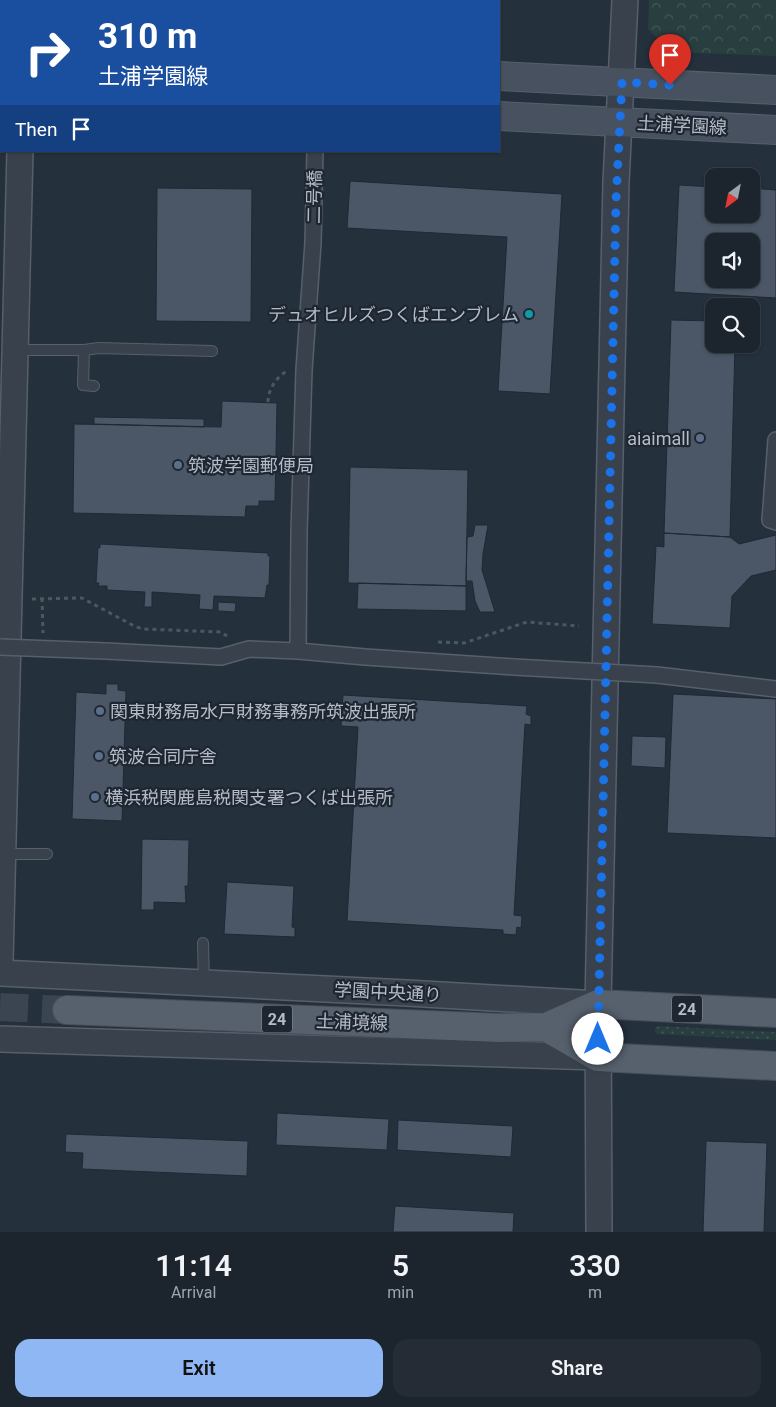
<!DOCTYPE html>
<html lang="en">
<head>
<meta charset="utf-8">
<style>
  body { margin:0; font-family:Roboto,"Noto Sans JP",sans-serif; background:#252c36; color:#f1f3f6; height:100vh; display:flex; flex-direction:column; font-size:19px; white-space:nowrap }
  * { box-sizing:border-box; margin:0 }
  p { font-size:16px; color:#a0a4aa }
  .icon { flex:none; width:28px; height:28px; fill:none; stroke:currentColor; stroke-width:2; stroke-linecap:round; stroke-linejoin:round }
  .map { position:relative; height:1232px; overflow:hidden }
  .side { display:flex; flex-direction:column; background:#1c242e; flex:1 }
  .side>* { flex:none }
  .top-card { position:absolute; left:0px; top:0px; width:500px; height:152px; box-shadow:0 1px 4px #0004,0 0 0 1px #3a414a; background:#1a4fa0; color:#fff; overflow:hidden }
  .needle { width:32px; rotate:212deg }
  .buttons { position:absolute; left:705px; top:168px; display:grid; gap:10px }
  .buttons a { display:grid; place-items:center; width:55px; height:55px; border-radius:10px; background:#1c242e; box-shadow:0 1px 4px #0004,0 0 0 1px #3a414a; font-size:25px }
  .pin { position:absolute; display:grid; place-items:center; width:42px; height:42px; color:#fff; margin:-51px -21px; border-radius:50% 50% 50% 0; rotate:-45deg; box-shadow:0 0 5px #0007 }
  .pin .icon { rotate:45deg }
  .me { position:absolute; width:55px; margin:-28px; rotate:0deg; stroke-linejoin:round; filter:drop-shadow(0 0 4px #0008) }
  .turn { display:flex; align-items:center; gap:18px; height:105px; padding:0 15px; font-size:22px }
  .turn .icon { width:65px; height:65px; stroke-width:2.5 }
  .turn b { display:block; font-size:35px; line-height:42px }
  .then { display:flex; align-items:center; height:48px; padding:0 15px; background:#0003; gap:10px; font-size:19px }
  .eta { display:flex; justify-content:space-evenly; align-items:center; height:85px; text-align:center }
  .eta b { font-size:30px; font-weight:600; line-height:35px }
  .action { display:flex; gap:10px; margin-top:auto; padding:10px 15px }
  .action a { flex:1; height:58px; border-radius:15px; background:#8eb7f4; color:#111; font-size:20px; font-weight:600; line-height:58px; text-align:center }
  .action a+a { background:#252c36; color:#f1f3f6 }
  .map>svg:first-child { display:block }
  .grass { fill:url(#grass-dots) }
  .park { fill:url(#park-crowns) }
  .building { fill:#4b5766; stroke:#202834; fill-rule:evenodd }
  .lines { fill:none; stroke-linecap:round; stroke-linejoin:round }
  .primary-tunnel { stroke:#3b4552; stroke-width:28; stroke-dasharray:28 14; stroke-linecap:butt }
  .service-casing { stroke:#575f6b; stroke-width:12 }
  .pedestrian-casing { stroke:#575f6b; stroke-width:18 }
  .tertiary-casing { stroke:#575f6b; stroke-width:28 }
  .secondary-casing { stroke:#575f6b; stroke-width:30 }
  .primary-casing { stroke:#454d59; stroke-width:30 }
  .path { stroke:#475b5d; stroke-width:3; stroke-dasharray:4 4; stroke-linecap:butt }
  .service { stroke:#39414d; stroke-width:10 }
  .pedestrian { stroke:#39414d; stroke-width:15 }
  .tertiary { stroke:#39414d; stroke-width:25 }
  .secondary { stroke:#475160; stroke-width:28 }
  .primary { stroke:#57616d; stroke-width:28 }
  .pedestrian-bridge-casing { stroke:#575f6b; stroke-width:18; stroke-linecap:butt }
  .pedestrian-bridge { stroke:#39414d; stroke-width:15 }
  .route { stroke:#1a73e8; stroke-width:9; stroke-dasharray:0 16.2 }
  .culture-dot { fill:#0f9aa8; stroke:#1e2632; stroke-width:2 }
  .service-dot { fill:#5c6f8a; stroke:#1e2632; stroke-width:2 }
  .labels { text-anchor:middle; dominant-baseline:central; stroke-width:4.5; stroke-linejoin:round; paint-order:stroke }
  .shield { fill:#1e2632; stroke:#888f9b; stroke-width:1 }
  .shield-label { font-size:16px; font-weight:bold; fill:#b5bcc8 }
  .street-label { font-size:18px; fill:#b5bcc8; stroke:#1e2632 }
  .poi-label { font-size:18px; fill:#b5bcc8; stroke:#1e2632; text-anchor:start }
</style>
</head>
<body>
<div class="map">
<svg width="776" height="1232" viewBox="0 0 776 1232">
  <defs>
    <pattern id="grass-dots" width="8" height="8" patternUnits="userSpaceOnUse" patternTransform="scale(1.25)"><rect width="8" height="8" fill="#283e3f"/><path d="M2 2h.1M6 6h.1" fill="none" stroke="#455859" stroke-width="1.8" stroke-linecap="round"/></pattern>
    <pattern id="park-crowns" width="20" height="18" patternUnits="userSpaceOnUse" patternTransform="scale(1.25)"><rect width="20" height="18" fill="#283e3f"/><path d="M2 6a3 3 0 1 1 6 0M12 15a3 3 0 1 1 6 0" fill="none" stroke="#455859"/></pattern>
  </defs>
  <rect width="100%" height="100%" fill="#25303d"/>
  <path class="grass" d="M49 0H270V1H50Z
    M659 1026 776 1032V1040L657 1034 655 1032V1028Z"/>
  <path class="park" d="M649 0H776V56L671 52 648 29Z"/>
  <path class="building" d="M338 0H481V1H338Z
    M350 181 562 194 550 394 498 391 507 237 347 228Z
    M679 185 714 187V214H751V188L776 190V298L674 292ZM714 241H751V279H714Z
    M157 188 252 189 251 322 156 321Z
    M671 320 714 321V344H735L730 537 664 533Z
    M222 401 277 403 275 501H259V506H246L245 517 73 513 74 424 221 427Z
    M94 417 204 419V427L94 424Z
    M350 467 468 470 466 586 348 583Z
    M475 525H488L483 554 482 570 495 612H480L475 601 472 581H466L467 537 473 536Z
    M664 533 730 537 739 544 776 535V570L751 576 732 596 730 628 652 624 656 546 664 547Z
    M100 544 268 553V556H270L269 585H267L265 598 214 596 213 610 199 609 200 595 152 592V607H144L145 592 107 590V586H98L99 583H96L98 547 100 548Z
    M358 583 466 586V611L357 609Z
    M218 602 236 603 235 612 218 611Z
    M106 684H118V690L126 691 122 821 72 819 76 692 106 694Z
    M673 694 776 699V838L667 833Z
    M343 695 527 706 526 714 531 716V725L525 724 514 915 522 916 521 928 517 927 516 935 503 934V930L347 921 358 727 341 726Z
    M632 736 666 737 665 768 631 766Z
    M142 839 189 840 188 886H185L186 903 154 902V910H141Z
    M227 882 294 886 292 927 295 928V937L224 934Z
    M277 1113 389 1119 387 1150 276 1145Z
    M398 1120 513 1126 511 1157 397 1150Z
    M66 1134 248 1141 247 1176 82 1169 83 1153 65 1152Z
    M706 1141 767 1143 764 1232H703Z
    M395 1206 514 1213 513 1232H393Z"/>
  <g class="lines">
    <path class="primary-tunnel" d="M0 1007 67 1010"/>
    <defs>
      <path id="service" d="M16 350H84L99 348 212 351
        M84 350 83 385 94 386
        M4 854H47
        M203 943 204 983"/>
      <path id="pedestrian" d="M318 1V0
        M776 440 770 520 776 522
        M106 651 221 657 249 649 298 651 365 657 514 667
        M298 651 299 532 304 370 313 243 315 151
        M657 675 776 689"/>
      <path id="tertiary" d="M23 1V0
        M0 962 20 151
        M0 973 407 993 598 1004
        M0 1039 598 1057
        M599 1232 598 1004 616 182 625 0"/>
      <path id="secondary" d="M0 53H1
        M499 76 776 90
        M0 94H1
        M499 116 776 130"/>
      <path id="primary" d="M67 1010 500 1028 546 1027 598 1004 776 1013
        M546 1027 598 1057 776 1066"/>
    </defs>
    <use href="#service" class="service-casing"/>
    <use href="#pedestrian" class="pedestrian-casing"/>
    <use href="#tertiary" class="tertiary-casing"/>
    <use href="#secondary" class="secondary-casing"/>
    <use href="#primary" class="primary-casing"/>
    <path class="path" d="M277 1V0
      M268 402C268 390 276 377 287 371
      M42 598 43 633
      M32 599 82 598 136 627 144 629 221 632 227 636
      M438 642 464 643 527 622 579 626"/>
    <use href="#service" class="service"/>
    <use href="#pedestrian" class="pedestrian"/>
    <use href="#tertiary" class="tertiary"/>
    <use href="#secondary" class="secondary"/>
    <use href="#primary" class="primary"/>
    <defs>
      <path id="pedestrian-bridge" d="M0 647 106 651
        M514 667 657 675"/>
    </defs>
    <use href="#pedestrian-bridge" class="pedestrian-bridge-casing"/>
    <use href="#pedestrian-bridge" class="pedestrian-bridge"/>
  </g>
  <g class="lines">
    <path class="route" d="M598 1039 616 201 622 82 670 85"/>
  </g>
  <circle class="culture-dot" cx="529" cy="314" r="5"/>
  <g class="service-dot">
    <circle cx="700" cy="438" r="5"/>
    <circle cx="178" cy="465" r="5"/>
    <circle cx="100" cy="711" r="5"/>
    <circle cx="99" cy="756" r="5"/>
    <circle cx="95" cy="797" r="5"/>
  </g>
  <g class="labels">
    <g class="shield">
      <rect x="672" y="995.5" width="30" height="27" rx="4"/>
      <rect x="262" y="1005.5" width="30" height="27" rx="4"/>
    </g>
    <g class="shield-label">
      <text x="687" y="1009">24</text>
      <text x="277" y="1019">24</text>
    </g>
    <g class="street-label">
      <text transform="translate(682 125) rotate(3)">土浦学園線</text>
      <text transform="translate(314 197) rotate(-89)">二号橋</text>
      <text transform="translate(388 992) rotate(3)">学園中央通り</text>
      <text transform="translate(352 1022) rotate(2)">土浦境線</text>
    </g>
    <g class="poi-label">
      <text x="519" y="314" text-anchor="end">デュオヒルズつくばエンブレム</text>
      <text x="690" y="438" text-anchor="end">aiaimall</text>
      <text x="188" y="465">筑波学園郵便局</text>
      <text x="110" y="711">関東財務局水戸財務事務所筑波出張所</text>
      <text x="109" y="756">筑波合同庁舎</text>
      <text x="105" y="797">横浜税関鹿島税関支署つくば出張所</text>
    </g>
  </g>
</svg>
<div class="buttons">
<a><svg class="needle" viewBox="-14 -14 28 28"><path d="M0-13l5 13h-10z" fill="#e53935"/><path d="M0 13l5-13h-10z" fill="#a0a4aa"/></svg></a>
<a><svg class="icon" aria-label="sound" viewBox="0 0 24 24"><path d="M4 9h4l5-4v14l-5-4H4zM17 9q2 3 0 6"/></svg></a>
<a><svg class="icon" aria-label="search" viewBox="0 0 24 24"><circle cx="10" cy="10" r="6"/><path d="M15 15l6 6"/></svg></a>
</div>
<div class="pin" style="left:670px;top:85px;background:#d93025"><svg class="icon" aria-label="arrive" viewBox="0 0 24 24"><path d="M6 21V4h12l-3 4 3 4H6"/></svg></div>
<svg class="me" style="left:598px;top:1039px" viewBox="-20 -20 40 40"><circle r="19" fill="#fff"/><path d="M0-13L10 11 0 6-10 11z" fill="#1a73e8"/></svg>
<div class="top-card">
<div class="turn"><svg class="icon" aria-label="right" viewBox="0 0 24 24"><path d="M7 20v-9h11M14 6l5 5-5 5"/></svg><div><b>310 m</b>土浦学園線</div></div>
<div class="then">Then<svg class="icon" aria-label="arrive" viewBox="0 0 24 24"><path d="M6 21V4h12l-3 4 3 4H6"/></svg></div>
</div>
</div>
<section class="side">
<div class="eta">
<div><b>11:14</b><p>Arrival</p></div>
<div><b>5</b><p>min</p></div>
<div><b>330</b><p>m</p></div>
</div>
<div class="action"><a>Exit</a><a>Share</a></div>
</section>
</body>
</html>
